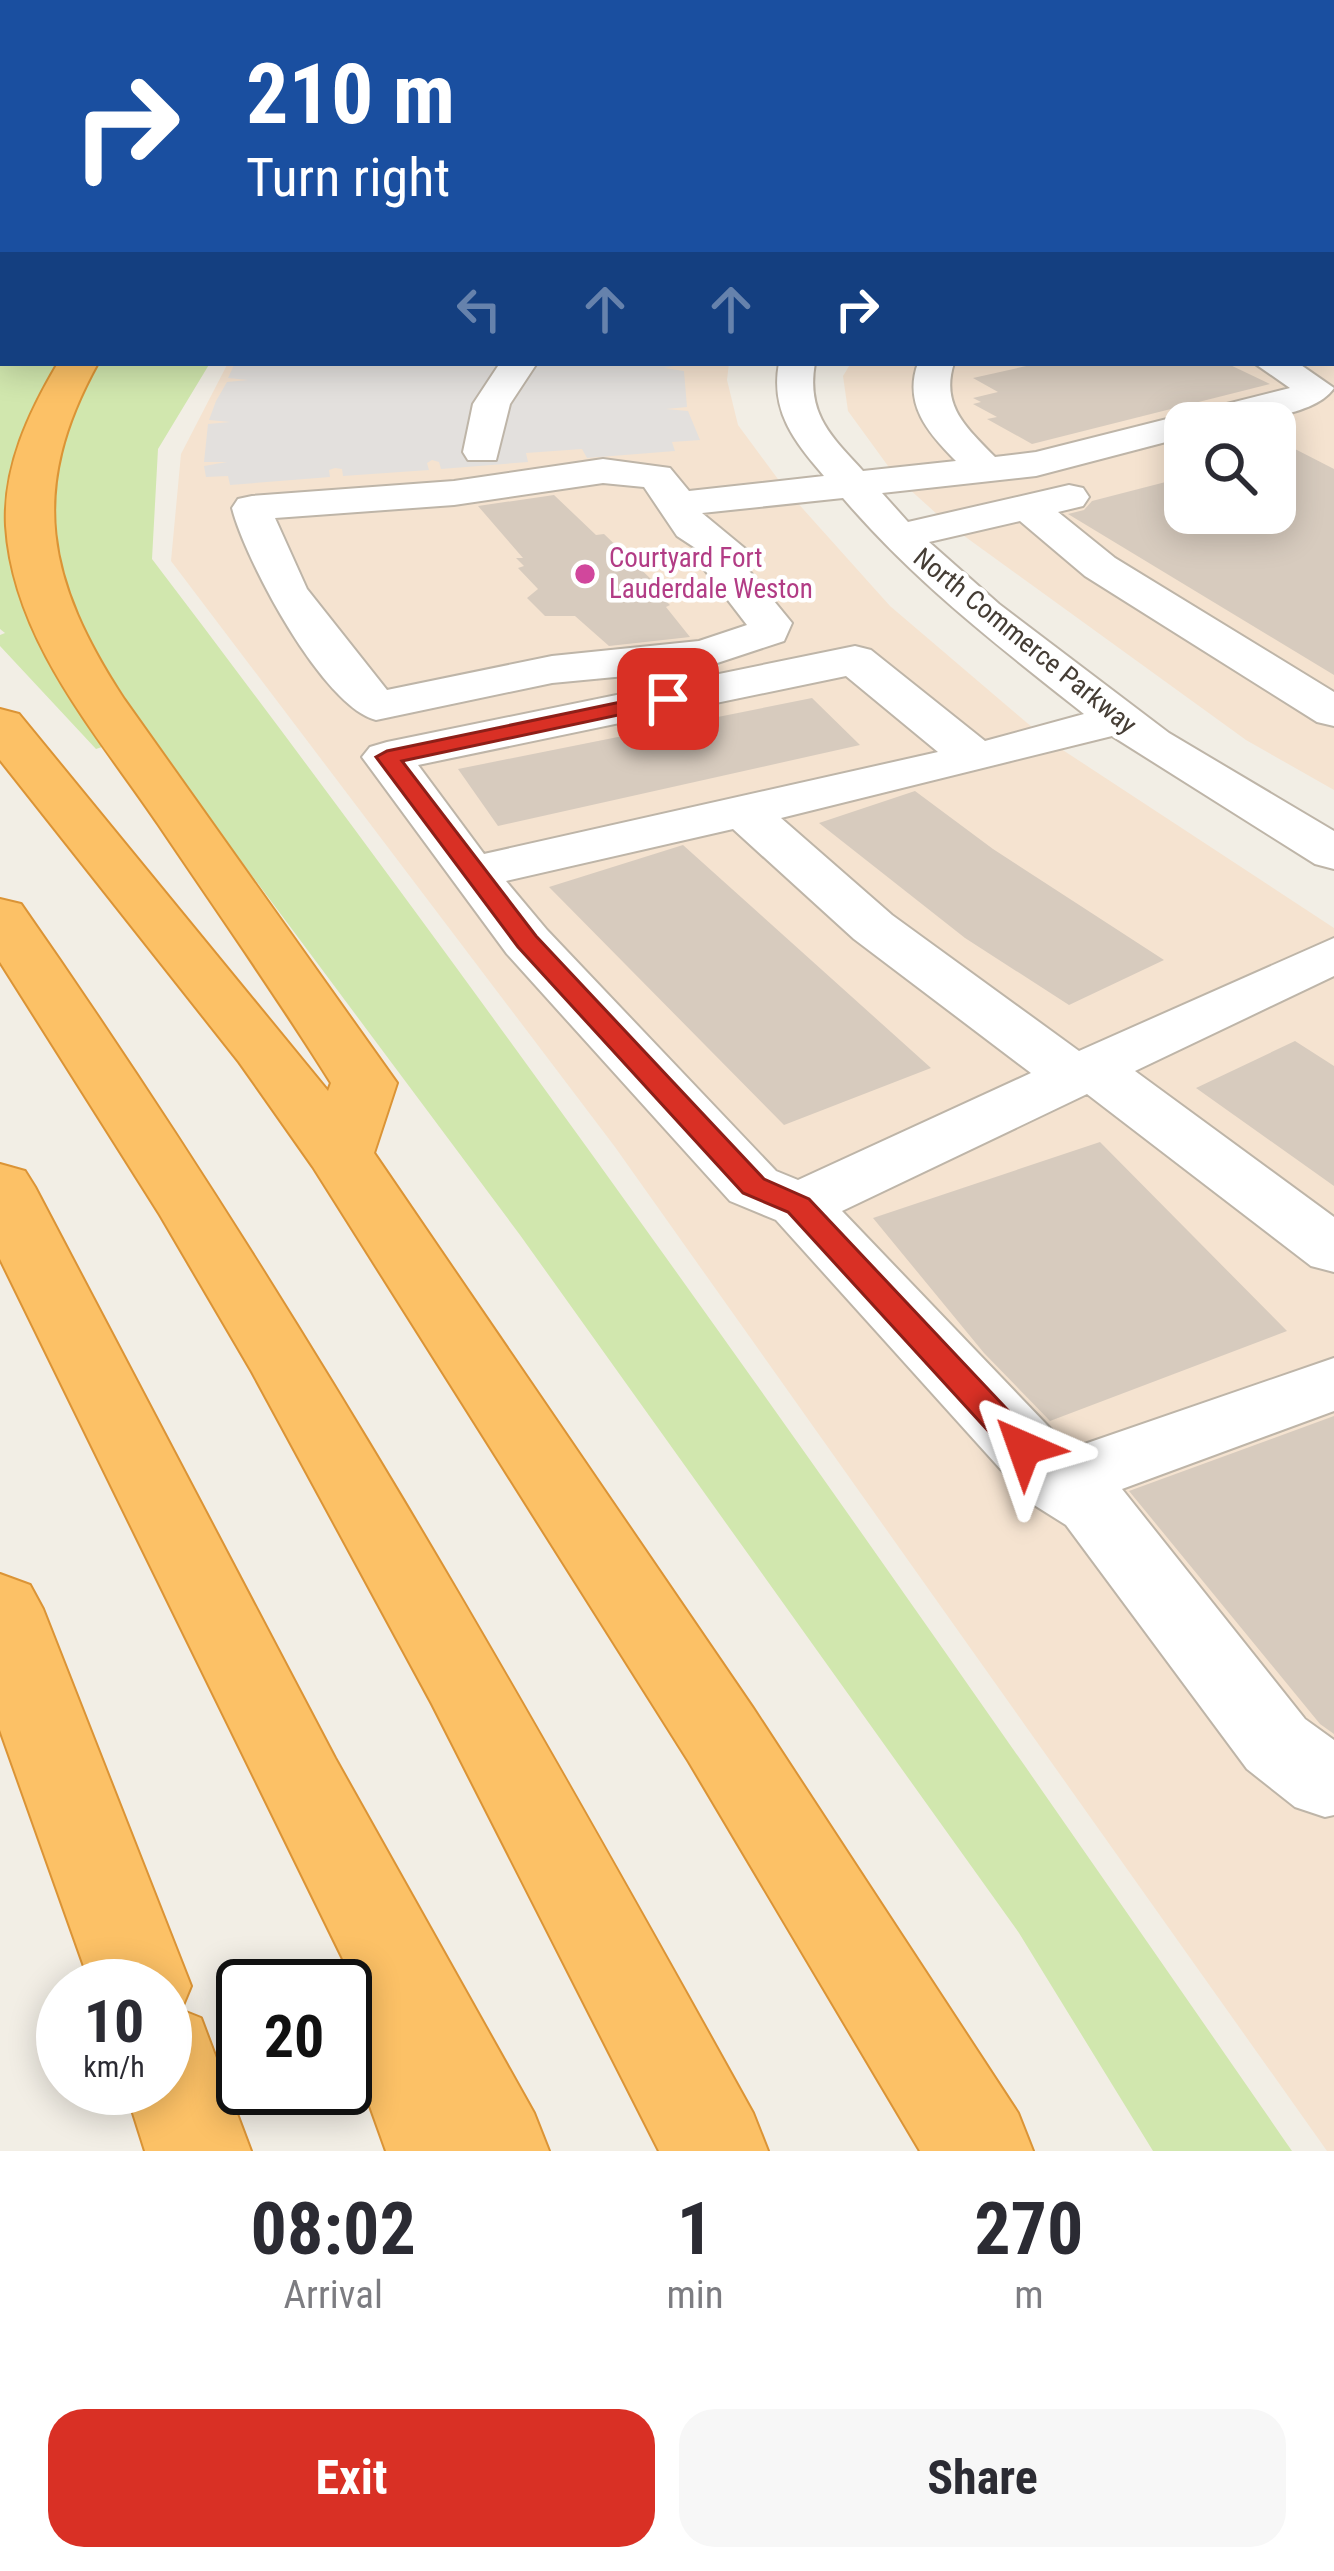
<!DOCTYPE html>
<html lang="en">
<head>
<meta charset="utf-8">
<style>
  body { margin:0; font-family:"Roboto Condensed",sans-serif; background:#f7f7f7; color:#2b2b33; height:100vh; display:flex; flex-direction:column; font-size:45px; white-space:nowrap }
  * { box-sizing:border-box; margin:0 }
  p { font-size:39px; color:#7c7c81 }
  .icon { flex:none; width:66px; height:66px; fill:none; stroke:currentColor; stroke-width:2; stroke-linecap:round; stroke-linejoin:round }
  .map { position:relative; height:2151px; overflow:hidden }
  .sheet { display:flex; flex-direction:column; background:#fff; flex:1 }
  .sheet>* { flex:none }
  .top-card { position:absolute; left:0px; top:0px; width:1335px; height:366px; box-shadow:0 6px 30px #0003; background:#1a4fa0; color:#fff; overflow:hidden }
  .buttons { position:absolute; left:1164px; top:402px; display:grid; gap:24px }
  .buttons a { display:grid; place-items:center; width:132px; height:132px; border-radius:24px; background:#fff; box-shadow:0 6px 30px #0003; font-size:60px }
  .speed { position:absolute; left:36px; top:1959px; display:flex; gap:24px; font-size:60px; font-weight:700; text-align:center }
  .speed>* { display:grid; place-content:center; width:156px; height:156px; border-radius:50%; background:#fff; box-shadow:0 6px 30px #0003; line-height:1 }
  .speed small { font-size:30px; font-weight:400 }
  .speed .limit { border:6px solid #111; border-radius:18px; background:#fff; color:#111 }
  .pin { position:absolute; display:grid; place-items:center; width:102px; height:102px; color:#fff; margin:-51px; border-radius:24px; box-shadow:0 6px 18px #0006 }
  .me { position:absolute; width:132px; margin:-66px; rotate:317deg; stroke-linejoin:round; filter:drop-shadow(0 0 9px #0008) }
  .turn { display:flex; align-items:center; gap:42px; height:252px; padding:0 48px; font-size:54px }
  .turn .icon { width:156px; height:156px; stroke-width:2.5 }
  .turn b { display:block; font-size:84px; line-height:102px }
  .lanes { display:flex; align-items:center; height:114px; padding:0 48px; background:#0003; justify-content:center; gap:60px; direction:ltr }
  .lanes .off { opacity:.35 }
  .eta { display:flex; justify-content:space-evenly; align-items:center; height:204px; text-align:center }
  .eta b { font-size:72px; font-weight:700; line-height:84px }
  .button { display:flex; gap:24px; margin-top:auto; padding:24px 48px }
  .button a { flex:1; height:138px; border-radius:36px; background:#d93025; color:#fff; font-size:48px; font-weight:700; line-height:138px; text-align:center }
  .button a+a { background:#f7f7f7; color:#2b2b33 }
  .map>svg:first-child { display:block }
  .commercial { fill:#f5e3d0; fill-rule:evenodd }
  .green { fill:#d1e7ae }
  .parking { fill:#e3e0dd }
  .building { fill:#d7cbbe }
  .lines { fill:none; stroke-linecap:round; stroke-linejoin:round }
  .minor-casing { stroke:#beb5a8; stroke-width:4 }
  .major-casing { stroke:#e2b463; stroke-width:4 }
  .highway-casing { stroke:#db9436; stroke-width:4 }
  .path { stroke:#bfaf99; stroke-width:3; stroke-dasharray:3 3; stroke-linecap:butt }
  .minor { fill:#fff; fill-rule:evenodd }
  .major { fill:#fdd893; fill-rule:evenodd }
  .highway { fill:#fcc166; fill-rule:evenodd }
  .route { fill:#d93025; stroke:#8d1f18; stroke-width:3 }
  .hotel-dot { fill:#d1479c; stroke:#fff; stroke-width:4.5 }
  .labels { text-anchor:middle; dominant-baseline:central; stroke-width:9; stroke-linejoin:round; paint-order:stroke }
  .far-hotel-label { font-size:27px; fill:#b23c85; stroke:#fff; text-anchor:start }
  .far-street-label { font-size:27px; fill:#453d35; stroke:#fff }
</style>
</head>
<body>
<div class="map">
<svg width="1334" height="2151" viewBox="0 0 1334 2151">
  <rect width="100%" height="100%" fill="#f2eee5"/>
  <path class="commercial" d="M1332 223H1334V790L1246 740 949 525 896 477 848 411 843 376 851 363H1332ZM1185 423H1275V513H1185Z
    M228 363H729L727 380 738 425 786 490 890 606 1046 739 1334 928V2151H1327L615 1147 171 561 181 454Z"/>
  <path class="green" d="M0 65 3 363H69L22 458 108 745 96 749 0 646V635L5 633 0 629Z
    M90 363H210L158 449 152 559C547 1079 921 1614 1292 2151H1153L1019 1933 520 1235 77 641 50 574 55 468Z"/>
  <path class="parking" d="M235 363H687L664 368 684 371 687 407 666 409 688 411 700 440 672 442 675 451 587 458 582 449 526 453 528 462 441 469 439 462 432 460 427 463 429 470 343 476 342 469 335 468 329 470 330 477 230 485 228 476 206 477 204 466 227 462H204L208 424 230 422 209 420 216 401 227 382 248 380 228 378Z"/>
  <path class="building" d="M1040 363H1226L1270 384 1032 444 987 419 997 417 973 404 981 402 973 398 998 392 973 378Z
    M1295 449 1334 469V675L1068 514 1084 510 1092 501 1185 477V513H1275V454Z
    M554 495 596 535 604 534 653 581 646 583 670 605 666 607 690 637 609 646 575 616H545L527 598 538 589 518 568 524 566 516 558H523L478 506Z
    M812 698 860 745 498 826 458 769Z
    M915 791 993 849 1164 960 1069 1005 965 938 819 823Z
    M683 845 931 1068 784 1125 549 887Z
    M1295 1041 1334 1066V1186L1196 1088Z
    M1100 1142 1287 1331 1050 1421 984 1353 873 1218Z
    M1334 1416V1734L1320 1724 1129 1491Z"/>
  <g class="lines">
    <defs>
      <path id="minor" d="M731 0H765L729 3Z
        M1334 176V194L1332 195V177Z
        M1332 286 1334 287V307L1332 306Z
        M500 363H537L510 404 496 460H468L463 452 473 404Z
        M779 363H815C806 414 831 436 863 471L956 461C928 433 903 404 918 363H954C940 406 967 428 995 457L1036 452 1290 388 1254 363H1298L1334 388C1312 421 1223 423 1185 423V437L1036 476 882 493 908 522 1069 485 1083 488 1089 497 1083 506 1058 512 1115 558 1334 692V726L1317 722 1085 576 1020 521 929 542 999 604 1169 733 1334 831V869L1315 864 1112 736 781 818 892 915 1079 1051 1334 938V976L1135 1071 1334 1217V1272L1311 1266 1087 1094 842 1211 1070 1449 1334 1358V1411L1122 1489 1305 1719 1334 1740V1815L1325 1817 1295 1807 1247 1769 1066 1525 1031 1503 776 1220 730 1201 507 954 362 757 370 747 387 742 855 646 871 650 985 741 1084 714C998 646 914 581 843 498L702 513 748 551 746 567 792 623 784 641 699 669 552 683 376 720C323 707 245 560 232 508L238 499 252 496 454 481 603 459 670 468 689 491 824 476C794 441 770 411 779 363ZM603 483 644 487 677 536 706 555 704 569 747 625 699 641 552 656 387 690 307 589 275 518 454 505ZM846 676 938 752 484 854 418 765ZM733 829 854 939 1031 1073 798 1180 776 1171 547 930 506 881Z"/>
      <path id="major" d="M320 0H362L318 3Z"/>
      <path id="highway" d="M0 0H126L3 3V8Z
        M245 0H288L243 3Z
        M0 49H3L0 66Z
        M58 363H98C27 491 47 581 124 699L397 1083 374 1153 753 1708 1018 2113 1033 2151H920L689 1762 313 1167 239 1062 0 760V709L19 714 328 1091 331 1083C276 995 216 910 158 824 97 734 13 640 6 526 3 467 29 412 58 363Z
        M0 899 21 904C292 1292 524 1700 753 2113L768 2151H659L432 1704 252 1372 160 1215 0 962Z
        M0 1164 25 1171 35 1187 335 1758 534 2113 549 2151H386L347 2042 366 2006 0 1259Z
        M0 1574 30 1585 43 1609 191 1986 181 2010 201 2018 251 2151H145L125 2088H165V1986H91L0 1730Z"/>
    </defs>
    <use href="#minor" class="minor-casing"/>
    <use href="#major" class="major-casing"/>
    <use href="#highway" class="highway-casing"/>
    <path class="path" d="M787 0 800 3
      M1271 0 1283 3
      M872 3 884 0"/>
    <use href="#minor" class="minor"/>
    <use href="#major" class="major"/>
    <use href="#highway" class="highway"/>
  </g>
  <path class="route" d="M668 692 678 699 675 703 402 761 536 936 764 1179 809 1199 1036 1440 1041 1448 1036 1457 1024 1461 1012 1457 788 1212 743 1193 518 947 376 757 387 751Z"/>
  <circle class="hotel-dot" cx="585" cy="574" r="12"/>
  <g class="labels">
    <g class="far-hotel-label">
      <text x="609" y="558">Courtyard Fort<tspan x="609" dy="31">Lauderdale Weston</tspan></text>
    </g>
    <g class="far-street-label">
      <text transform="translate(1025 641) rotate(39)">North Commerce Parkway</text>
    </g>
  </g>
</svg>
<div class="buttons">
<a><svg class="icon" aria-label="search" viewBox="0 0 24 24"><circle cx="10" cy="10" r="6"/><path d="M15 15l6 6"/></svg></a>
</div>
<div class="speed"><div>10<small>km/h</small></div><div class="limit">20</div></div>
<div class="pin" style="left:668px;top:699px;background:#d93025"><svg class="icon" aria-label="arrive" viewBox="0 0 24 24"><path d="M6 21V4h12l-3 4 3 4H6"/></svg></div>
<svg class="me" style="left:1024px;top:1448px" viewBox="-20 -20 40 40"><path d="M0-17L14 15 0 8-14 15z" fill="#d93025" stroke="#fff" stroke-width="4"/></svg>
<div class="top-card">
<div class="turn"><svg class="icon" aria-label="right" viewBox="0 0 24 24"><path d="M7 20v-9h11M14 6l5 5-5 5"/></svg><div><b>210 m</b>Turn right</div></div>
<div class="lanes"><svg class="icon off" aria-label="left" viewBox="0 0 24 24"><path d="M17 20v-9H6M10 6l-5 5 5 5"/></svg><svg class="icon off" aria-label="ahead" viewBox="0 0 24 24"><path d="M12 20V5M6 11l6-6 6 6"/></svg><svg class="icon off" aria-label="ahead" viewBox="0 0 24 24"><path d="M12 20V5M6 11l6-6 6 6"/></svg><svg class="icon" aria-label="right" viewBox="0 0 24 24"><path d="M7 20v-9h11M14 6l5 5-5 5"/></svg></div>
</div>
</div>
<section class="sheet">
<div class="eta">
<div><b>08:02</b><p>Arrival</p></div>
<div><b>1</b><p>min</p></div>
<div><b>270</b><p>m</p></div>
</div>
<div class="button"><a>Exit</a><a>Share</a></div>
</section>
</body>
</html>
